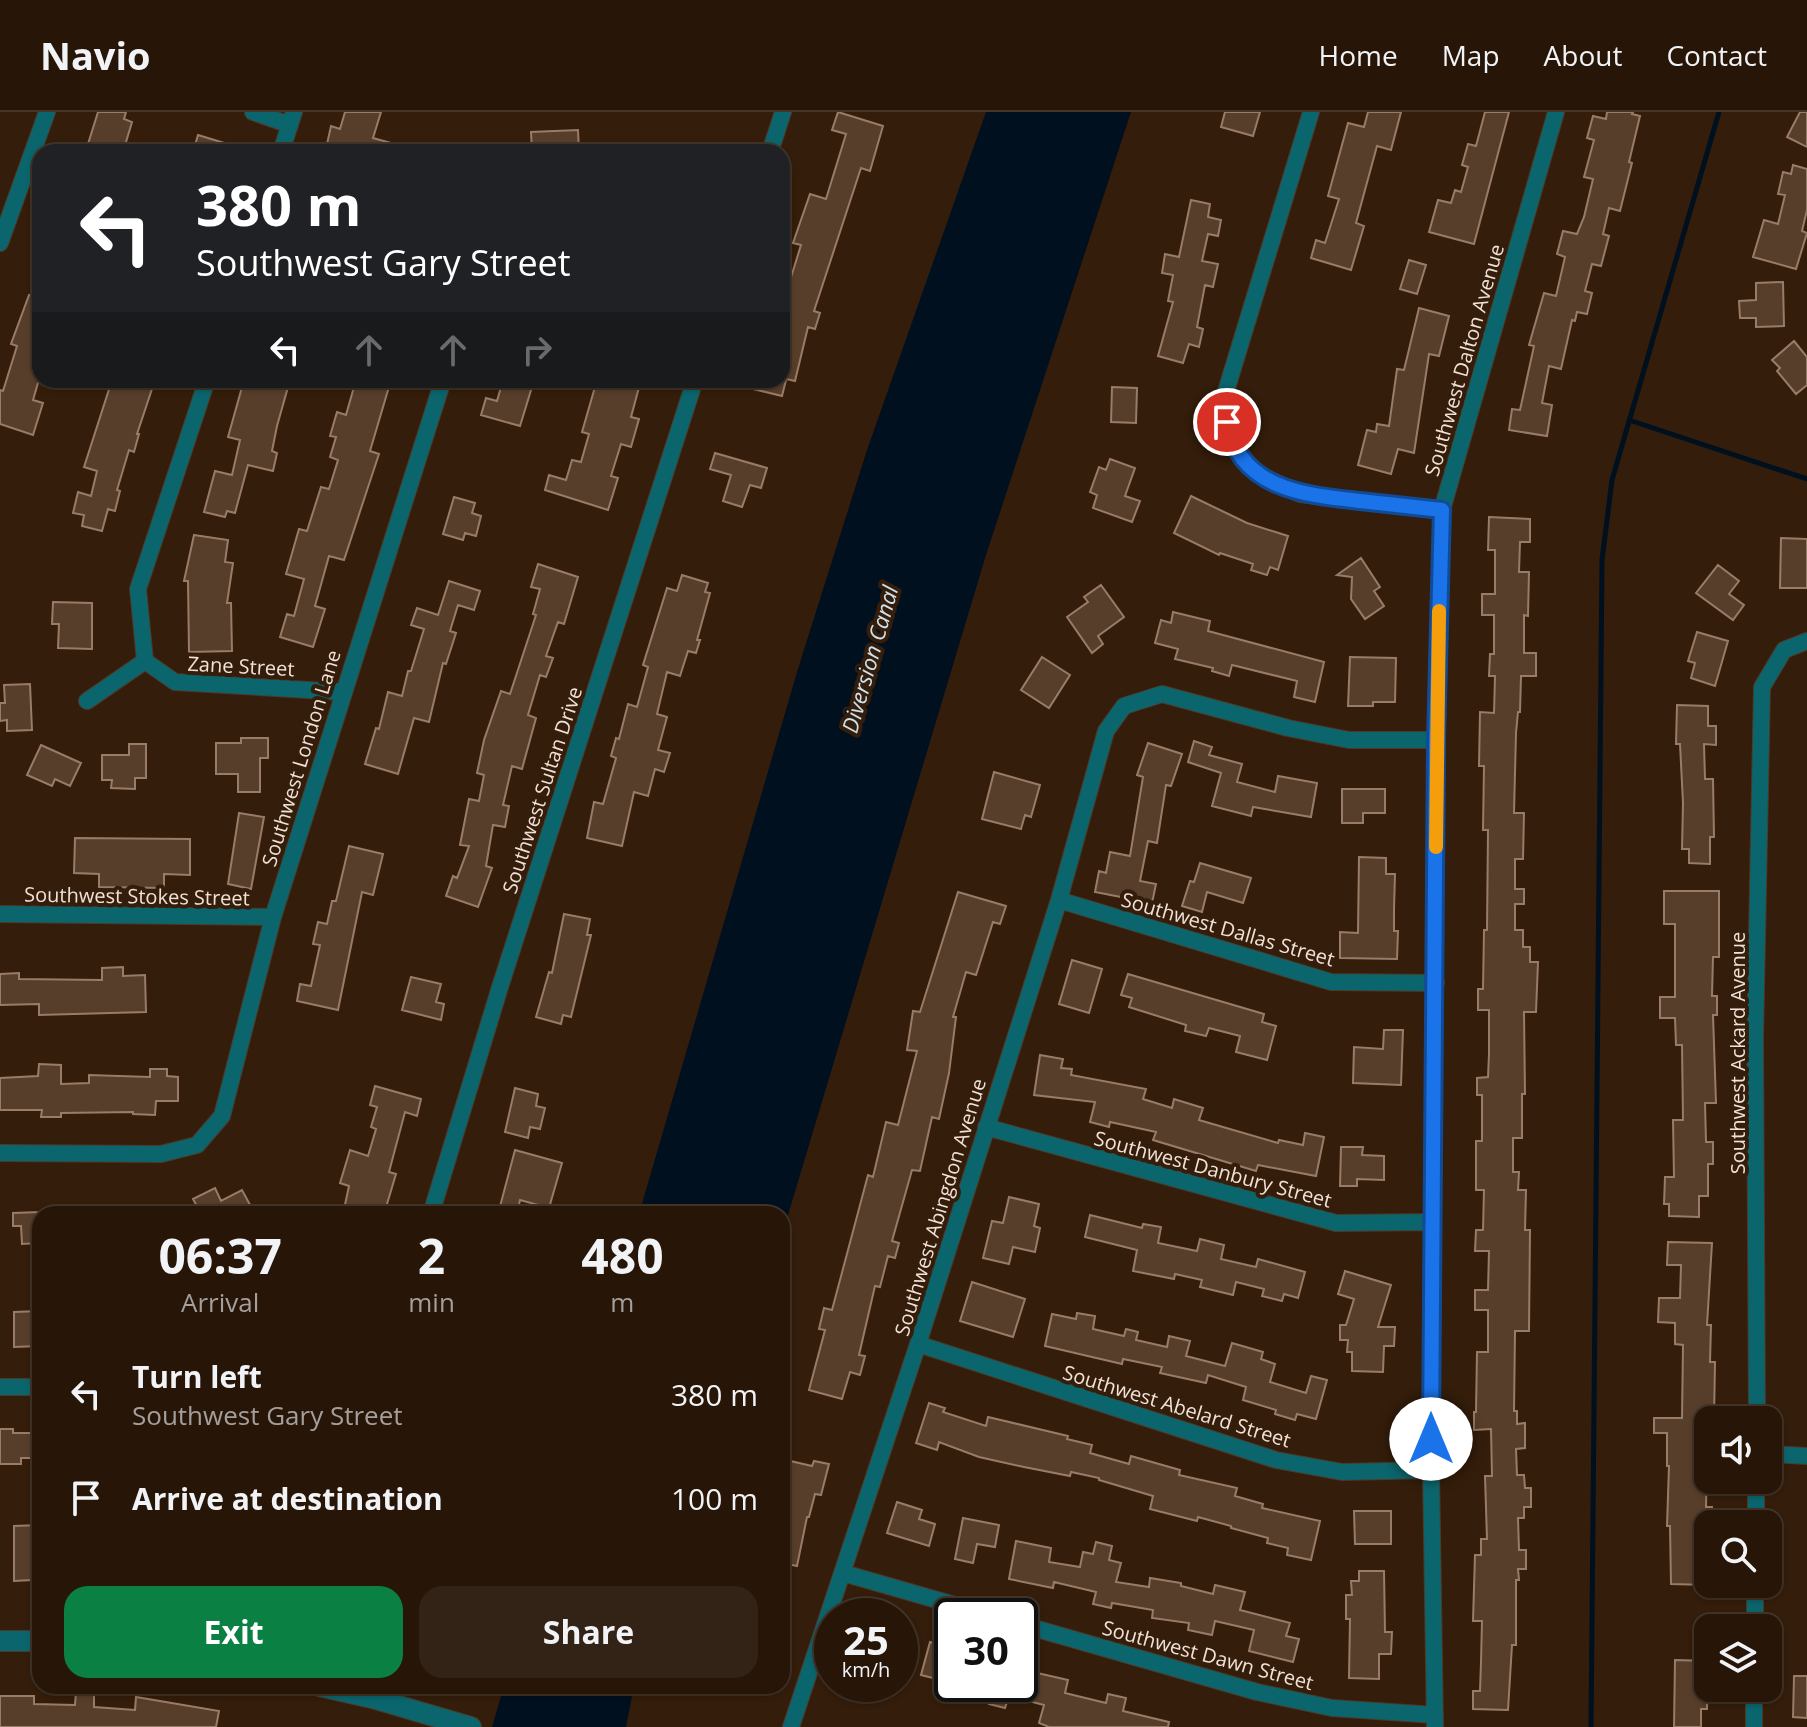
<!DOCTYPE html>
<html lang="en">
<head>
<meta charset="utf-8">
<style>
  body { margin:0; font-family:"Open Sans",sans-serif; background:#332316; color:#f1f3f6; height:100vh; display:flex; flex-direction:column; font-size:30px; white-space:nowrap }
  * { box-sizing:border-box; margin:0 }
  p { font-size:26px; color:#a49f9c }
  .icon { flex:none; width:44px; height:44px; fill:none; stroke:currentColor; stroke-width:2; stroke-linecap:round; stroke-linejoin:round }
  .map { position:relative; flex:1; overflow:hidden }
  .details { position:absolute; left:32px; top:1094px; width:758px; height:488px; display:flex; flex-direction:column; background:#271608; border-radius:24px; box-shadow:0 2px 6px #0004,0 0 0 2px #433529 }
  .details>* { flex:none }
  .guide { position:absolute; left:32px; top:32px; width:758px; height:244px; border-radius:24px; box-shadow:0 2px 6px #0004,0 0 0 2px #433529; background:#202124; color:#fff; overflow:hidden }
  .tools { position:absolute; left:1694px; top:1294px; display:grid; gap:16px }
  .tools a { display:grid; place-items:center; width:88px; height:88px; border-radius:16px; background:#271608; box-shadow:0 2px 6px #0004,0 0 0 2px #433529; font-size:40px }
  .speed { position:absolute; left:814px; top:1486px; display:flex; gap:16px; font-size:40px; font-weight:700; text-align:center }
  .speed>* { display:grid; place-content:center; width:104px; height:104px; border-radius:50%; background:#271608; box-shadow:0 2px 6px #0004,0 0 0 2px #433529; line-height:1 }
  .speed small { font-size:20px; font-weight:400 }
  .speed .limit { border:4px solid #111; border-radius:12px; background:#fff; color:#111 }
  .pin { position:absolute; display:grid; place-items:center; width:68px; height:68px; color:#fff; margin:-34px; border:4px solid #fff; border-radius:50%; box-shadow:0 2px 8px #0007 }
  .me { position:absolute; width:88px; margin:-44px; rotate:0deg; stroke-linejoin:round; filter:drop-shadow(0 0 6px #0008) }
  .turn { display:flex; align-items:center; gap:28px; height:168px; padding:0 32px; font-size:36px }
  .turn .icon { width:104px; height:104px; stroke-width:2.5 }
  .turn b { display:block; font-size:56px; line-height:68px }
  .lanes { display:flex; align-items:center; height:76px; padding:0 32px; background:#0003; justify-content:center; gap:40px; direction:ltr }
  .lanes .off { opacity:.35 }
  .eta { display:flex; justify-content:space-evenly; align-items:center; height:136px; text-align:center }
  .eta b { font-size:48px; font-weight:700; line-height:56px }
  .action { display:flex; gap:16px; margin-top:auto; padding:16px 32px }
  .action a { flex:1; height:92px; border-radius:24px; background:#0b8043; color:#fff; font-size:32px; font-weight:700; line-height:92px; text-align:center }
  .action a+a { background:#332316; color:#f1f3f6 }
  ul { padding:0; list-style:none }
  li { display:flex; align-items:center; gap:24px; height:104px; padding:0 32px }
  li div { flex:1 }
  li b { display:block; font-size:30px }
  li em { font-style:normal }
  header { display:flex; align-items:center; gap:48px; box-sizing:border-box; height:112px; padding:0 40px; background:#271608; border-bottom:2px solid #433529 }
  header strong { font-size:38px }
  nav { display:flex; gap:44px; margin-inline-start:auto; font-size:28px }
  .map>svg:first-child { display:block }
  .water { fill:#00101f }
  .lines { fill:none; stroke-linecap:round; stroke-linejoin:round }
  .stream { stroke:#00101f; stroke-width:5 }
  .building { fill:#573e2a; stroke:#997c67; stroke-width:2 }
  .minor-casing { stroke:#4e3827; stroke-width:18 }
  .tertiary-casing { stroke:#4e3827; stroke-width:22 }
  .minor { stroke:#0b656d; stroke-width:16 }
  .tertiary { stroke:#0b656d; stroke-width:20 }
  .route-casing { stroke:#114b97; stroke-width:20 }
  .route { stroke:#1a73e8; stroke-width:14 }
  .slow { stroke:#f59e0b; stroke-width:14 }
  .labels { text-anchor:middle; dominant-baseline:central; stroke-width:8; stroke-linejoin:round; paint-order:stroke }
  .street-label { font-size:20px; fill:#f1e1d6; stroke:#341d0a }
  .water-label { font-size:22px; font-style:italic; fill:#cee1ef; stroke:#341d0a }
</style>
</head>
<body>
<header>
<strong>Navio</strong>
<nav><a>Home</a><a>Map</a><a>About</a><a>Contact</a></nav>
</header>
<div class="map">
<svg width="1807" height="1615" viewBox="0 0 1807 1615">
  <rect width="100%" height="100%" fill="#341d0a"/>
  <path class="water" d="M986 0H1131L986 443 782 1123V1102H639L797 560 867 338Z
    M504 1574H634L626 1615H492Z"/>
  <g class="lines">
    <path class="stream" d="M1629 308 1807 367
      M1591 1615 1602 448 1612 368 1719 0"/>
  </g>
  <path class="building" d="M98 0H126L124 7 132 10 123 40 88 32Z
    M345 0H381L373 26 409 36V40H331L333 34 327 32 331 14 340 17Z
    M838 0 883 14 870 59 861 56 814 199 820 201 815 217 808 215 795 269 782 266V173L788 175 801 133 793 131 810 82 826 87 846 22 832 18Z
    M1225 0H1260L1253 24 1221 15Z
    M1368 0H1401L1391 38 1377 34 1356 111 1364 114 1351 158 1311 146 1316 128 1325 131 1339 87 1328 84 1348 11 1364 15Z
    M1485 0H1509L1474 132 1429 120 1438 88 1451 91 1455 78 1461 80 1468 55 1462 53 1468 32 1476 34Z
    M1607 0H1633L1632 2 1640 4 1629 50 1632 51 1620 99 1609 96 1603 122 1609 124 1601 154 1592 152 1585 179 1592 181 1587 202 1577 200 1575 209 1572 208 1561 257 1549 254 1542 291 1552 293 1547 324 1509 318 1512 297 1520 298 1534 234 1529 233 1544 181 1556 184 1565 145 1557 142 1563 119 1577 122 1584 105 1593 67 1584 65 1594 28 1587 26 1593 4 1606 7Z
    M1800 0H1807V35L1787 25Z
    M578 18 579 40H532L531 20Z
    M198 23 244 37 243 40H193Z
    M1793 53 1807 57V98L1802 119 1807 121 1796 157 1753 145 1764 108 1778 112 1785 83 1778 82 1783 60 1791 62Z
    M1191 88 1210 92 1208 105 1221 108 1218 124 1208 122 1202 149 1218 152 1213 175 1205 173 1197 215 1203 217 1199 235 1189 232 1183 251 1158 244 1173 190 1168 189 1173 163 1162 161 1165 142 1179 145Z
    M1409 148 1426 153 1417 182 1400 177Z
    M1783 170 1784 214 1756 215V206H1740L1739 189 1756 188V171Z
    M29 183 40 187V264L33 288 43 291 33 323 0 312V278L3 279 17 234 11 232Z
    M1419 196 1449 204 1439 244 1429 242 1414 341 1398 337 1391 362 1358 353 1367 318 1376 320 1377 312 1389 314 1397 257 1404 258Z
    M1794 229 1807 245V273L1796 282 1777 259 1780 256 1772 248Z
    M112 268H155L137 322H139L134 340 129 338 117 378 120 379 115 399 108 397 102 419 82 414 84 403 73 401 78 380 91 384 97 359 84 355Z
    M244 268 255 271 256 268H290L277 314 272 339 277 341 273 359 248 353 235 401 227 399 225 405 204 400 215 359 232 363 240 328 228 325Z
    M356 268H391L370 339 379 342 344 448 329 444 315 494 325 497 313 535 280 525 287 502 294 504 304 467 286 462 299 417 307 419 321 375 329 377 338 348 330 345 336 325 330 324 337 300 346 303Z
    M503 268 532 275 520 314 481 303 486 286 497 289Z
    M597 268H641L631 305 639 307 631 335 621 332 611 364 618 366 608 398 545 378 549 363 566 368 572 348 581 350 589 322 582 320Z
    M738 268H786L782 284 737 273Z
    M1112 275 1137 276 1136 311 1111 310Z
    M715 341 767 356 761 376 750 373 742 395 723 389 731 363 710 357Z
    M1110 347 1135 356 1125 384 1140 389 1132 410 1093 396 1097 383 1090 380 1099 355 1106 358Z
    M1191 384 1247 411 1288 424 1278 458 1270 455 1267 463 1251 458 1253 452 1220 441 1219 443 1174 421Z
    M454 385 475 391 472 401 481 404 476 424 465 421 463 428 443 422Z
    M1489 405 1530 407V430H1520L1519 460H1529L1528 504 1524 503V541H1536V564H1521L1520 600H1518L1516 621 1514 701H1524L1523 747H1515V777H1524V792H1515V818H1523V835H1530V850H1538L1536 900H1524L1525 982H1522V1026H1513V1060H1519L1518 1078H1526L1525 1118H1530L1529 1219H1515L1514 1299H1517V1312L1525 1311V1336L1516 1337 1517 1363H1524L1525 1376H1531V1395H1524V1406H1518L1519 1438H1526V1457H1518L1519 1468H1516V1533H1512L1508 1598 1473 1597V1579H1480L1481 1550 1482 1509H1473L1475 1443H1481V1427H1487L1485 1364H1492L1491 1317 1474 1318V1300H1476L1477 1240H1488V1198H1475V1178H1488L1489 1139H1475L1476 1118H1483L1484 1078H1476V1029H1482V983H1477V966L1488 965 1489 942V898H1478V877H1483L1484 818H1487L1488 718H1483L1484 654H1479L1480 600 1494 601 1495 564H1489L1490 542H1494V503H1482V482H1495V438H1488Z
    M194 423 228 428 225 450 233 451 227 491H231L232 539 189 540 188 469H184Z
    M1781 426 1807 427V476H1780Z
    M1361 446 1380 475 1374 479 1384 494 1365 507 1351 487 1352 465 1337 463Z
    M538 452 578 465 564 512 558 510 546 544 553 546 546 565 540 563 528 603 536 606 522 657 512 654 503 693 509 694 505 715 493 713 486 754 492 756 478 795 446 784 453 764 457 766 469 734 460 733 469 687 479 689 484 663 477 661 484 628 501 579 510 582 536 503 533 502 540 477 531 475Z
    M1718 453 1739 469 1729 482 1744 493 1733 508 1696 481Z
    M682 463 708 471 705 480 710 481 697 528H700L696 541 688 539 680 564 667 560 657 602 667 605 658 638 670 641 664 660 655 657 648 684 634 680 622 734 587 726 594 690 603 692 616 646 611 644 616 626 619 627 628 592 637 595 648 555 643 553 667 476 677 479Z
    M449 469 480 479 474 498 458 493 450 519 456 521 446 552 443 551 429 610 414 606 398 662 365 652 376 616 379 617 388 580 402 584 408 559H411L424 517 411 513 417 496 438 503Z
    M1101 473 1124 505 1098 524 1103 532 1092 541 1067 505 1088 490 1084 485Z
    M53 490 92 491V537L58 536 59 512H52Z
    M1173 500 1210 509 1208 519 1324 550 1315 590 1294 585 1297 569 1232 553 1229 564 1212 559 1213 556 1175 547 1178 537 1155 531 1161 508 1171 511Z
    M1697 520 1728 529 1715 574 1691 566 1695 551 1688 549Z
    M1042 545 1070 563 1049 596 1021 578Z
    M1350 545 1396 546 1395 590H1373V594H1348Z
    M30 572 32 618 7 619V608L0 609V591H5L4 573Z
    M1677 593 1708 594V614H1716V633L1704 632 1705 667H1713L1714 725H1710V752L1689 751V737H1682L1683 691 1680 632H1676Z
    M241 626H268V646H260V680H238V662H216V631H241Z
    M1194 629 1212 635 1209 643 1242 652 1237 670 1275 680 1278 664 1317 671 1311 705 1253 695 1251 704 1212 694 1221 661 1188 650Z
    M1148 631 1182 642 1171 674 1166 673 1157 731 1148 729 1140 769 1156 772 1152 791 1095 780 1099 759 1106 761 1110 740 1130 744 1143 665 1137 663Z
    M129 632H146V666H135V677L111 676 112 668H102V643H129Z
    M41 633 81 651 70 674 55 667 52 674 27 663Z
    M994 660 1040 673 1031 705 1025 703 1021 717 982 707Z
    M1342 677H1385V701H1363V711H1342Z
    M239 701 264 705 251 777 228 772Z
    M75 726 190 727V763L164 762V776L99 775V762L74 761Z
    M349 734 383 742 373 783 362 780 338 898 297 889 300 872 311 874 320 833 313 832 318 810 327 812 332 789H336Z
    M1359 745 1386 746V762H1395L1394 797V819H1398L1397 847 1340 846V820L1358 821Z
    M1200 751 1251 766 1243 791 1207 780 1202 800 1182 794 1190 769 1194 770Z
    M1664 779H1719V845H1713L1712 884H1717V903H1713L1716 991H1705L1706 1030H1713V1052H1708V1084H1699V1105L1669 1104V1092H1664L1665 1065H1674L1673 1008H1683L1682 933H1676L1675 906H1660V885H1675V812H1664Z
    M958 780 1006 794 1000 812 993 810 976 863 966 860 953 905H956L949 961 939 1007 932 1005 920 1059 912 1058 892 1129 899 1131 895 1146 888 1144 880 1175 875 1174 859 1243 865 1244 860 1263 850 1260 842 1287 809 1278 825 1218 819 1217 824 1196 832 1198 868 1063 873 1065 886 1010 898 1013 917 939 907 938 913 899 920 900Z
    M564 802 590 807 587 823H591L571 905 563 903 561 912 536 905 549 860 552 861Z
    M1072 848 1102 857 1089 901 1059 892Z
    M123 855V864L145 863 146 900 39 903V892L0 893V862L19 861V867L102 868V856Z
    M1128 862 1264 902 1262 910 1276 914 1267 948 1236 940 1240 924 1209 916 1206 924 1185 919 1186 913 1129 895 1132 886 1121 883Z
    M411 865 441 872 436 890 444 892 441 908 402 898Z
    M1384 918H1403L1401 973 1353 971 1354 935 1383 937Z
    M1040 943 1063 947 1061 956 1072 957 1071 963 1146 977 1143 987 1172 996 1174 987 1203 996 1199 1008 1278 1031 1279 1028 1303 1033 1305 1021 1324 1025 1316 1064 1258 1053 1256 1059 1153 1028 1156 1020 1110 1010 1109 1015 1090 1010 1095 990 1034 983Z
    M39 952 61 953V972L89 971V963L150 965V957H167V964L178 965V989H156L155 1003 133 1002V1000L61 1001V1005H41L42 998H0V966L38 964Z
    M375 974 421 987 417 1004 405 1000 389 1060 396 1062 384 1102H343L349 1074 340 1071 350 1038 368 1044 376 1017 371 1015 377 995 370 993Z
    M515 976 538 982 536 994 545 996 540 1017 530 1015 528 1026 505 1020Z
    M1341 1035H1363L1362 1043 1384 1044V1068L1357 1067V1074H1340Z
    M515 1038 562 1051 549 1096 520 1088 517 1102H498Z
    M215 1076 221 1089 242 1078 255 1102H196L200 1100 193 1087Z
    M1009 1085 1039 1092 1034 1114 1040 1116 1035 1140 1013 1135 1009 1152 983 1146 992 1109 1003 1111Z
    M40 1100V1131L22 1132 21 1114H13V1101Z
    M1090 1103 1142 1116 1143 1112 1161 1115 1158 1131 1197 1139 1200 1127 1224 1133 1221 1147 1256 1155 1258 1147 1305 1160 1298 1186 1284 1182 1282 1189 1262 1184 1264 1177 1236 1170 1233 1183 1200 1175 1202 1168 1175 1162 1174 1167 1133 1159 1137 1138 1085 1125Z
    M1668 1130 1712 1131 1707 1213H1711L1710 1250H1715L1714 1308H1708L1706 1395H1712L1711 1412H1708V1473L1671 1472 1670 1414H1667L1669 1354H1667V1321H1654V1306H1682L1683 1233 1675 1232V1211L1658 1210 1659 1186H1680L1681 1153H1667Z
    M1345 1159 1391 1173 1378 1215H1395L1394 1234H1384L1383 1260 1352 1259V1240H1347L1348 1228H1340V1213H1346L1354 1187 1338 1182Z
    M972 1170 1025 1187 1013 1225 960 1209Z
    M40 1199V1234L14 1235V1200Z
    M1077 1201 1095 1204 1093 1217 1124 1224 1126 1217 1138 1220 1136 1228 1167 1235 1169 1224 1190 1229 1186 1244 1225 1254 1232 1231 1263 1240 1261 1247 1275 1252 1270 1270 1306 1281 1311 1264 1327 1268 1316 1307 1297 1302 1295 1308 1275 1302 1276 1298 1243 1288 1246 1275 1208 1263 1206 1271 1160 1261 1162 1255 1123 1247 1122 1252 1045 1234 1052 1202 1076 1207Z
    M929 1291 945 1296 943 1300 986 1314 988 1305 1068 1324 1067 1327 1092 1333 1090 1341 1129 1352 1131 1344 1180 1358 1179 1363 1237 1376 1235 1384 1263 1392 1262 1396 1320 1409 1311 1448 1287 1443 1288 1436 1267 1431 1268 1426 1231 1416V1414L1198 1405 1197 1409 1150 1397 1153 1384 1099 1368V1366L1071 1360 1070 1364 1024 1355 979 1345 939 1330 937 1338 916 1331Z
    M0 1317H13V1321H40V1346H21V1352H0Z
    M782 1347 812 1354 814 1349 829 1352 821 1383 815 1382 809 1405H807L797 1454 782 1451Z
    M897 1390 922 1398 919 1407 935 1412 929 1434 887 1421Z
    M1354 1399H1391V1432H1355Z
    M963 1406 999 1413 995 1435 977 1432 973 1451 955 1447Z
    M40 1413V1453L31 1454 32 1468 14 1469V1414Z
    M1016 1429 1051 1436 1049 1450 1080 1455 1083 1440 1093 1442 1096 1430 1112 1434 1109 1448 1121 1451 1116 1470 1149 1475 1150 1466 1181 1471V1474L1213 1482 1215 1473 1245 1480 1240 1498 1290 1511 1286 1524 1299 1527 1293 1550 1249 1539 1254 1518 1215 1509 1212 1523 1188 1518 1189 1511 1152 1506 1153 1498 1112 1491 1111 1496 1093 1492 1096 1480 1054 1470 1053 1476 1009 1467Z
    M1359 1459H1384L1385 1520H1392L1391 1542H1379V1567L1349 1566 1350 1507H1346V1483H1352L1351 1469H1359Z
    M930 1530 947 1535 945 1543 952 1544V1571L921 1563Z
    M1675 1548 1708 1549 1707 1597H1701V1615H1674Z
    M1020 1557 1068 1568 1065 1581 1106 1591 1108 1582 1126 1586 1123 1599 1169 1610 1168 1615H1049L1039 1611 1044 1593 1009 1584 1005 1596 989 1592 992 1579 980 1576 981 1572H1020Z
    M1794 1564H1807V1606L1793 1605Z
    M76 1580H94V1595L135 1598 136 1585 219 1599 216 1615H0V1584H34V1592L75 1593Z"/>
  <g class="lines">
    <defs>
      <path id="minor" d="M253 0 290 13
        M1311 0 1223 289 1231 331 1256 361 1300 382 1442 398
        M281 40 294 0
        M770 40 783 0
        M0 131 47 0
        M145 549 138 477 207 268
        M145 549 175 570 342 580
        M87 589 145 549
        M1059 788 1331 870 1436 871
        M0 802 273 805
        M986 1015 1336 1111 1433 1110
        M0 1041 161 1042 197 1033 222 1004 273 805 443 268
        M431 1102 500 875 695 268
        M918 1232 1276 1348 1342 1360 1431 1358
        M0 1275H40
        M1757 1308 1755 925 1762 575 1784 538 1807 529
        M1768 1342 1807 1344
        M1756 1412V1368
        M843 1461 993 1504
        M1020 1512 1257 1580 1332 1596 1435 1603
        M1755 1516V1472
        M791 1615 918 1232 1059 788 1106 619 1124 594 1162 582 1288 616 1349 628H1436
        M1435 1615 1431 1358 1433 1110 1436 628 1442 398 1556 0
        M1754 1615V1576"/>
      <path id="tertiary" d="M0 1529H40
        M319 1574 372 1586 471 1615"/>
    </defs>
    <use href="#minor" class="minor-casing"/>
    <use href="#tertiary" class="tertiary-casing"/>
    <use href="#minor" class="minor"/>
    <use href="#tertiary" class="tertiary"/>
  </g>
  <g class="lines">
    <defs>
      <path id="route" d="M1227 310C1239 377 1304 383 1360 389 1387 392 1415 395 1442 398L1436 628 1431 1327"/>
    </defs>
    <use href="#route" class="route-casing"/>
    <use href="#route" class="route"/>
    <path class="slow" d="M1436 735 1439 499"/>
  </g>
  <g class="labels">
    <g class="street-label">
      <text transform="translate(1464 248) rotate(-74)">Southwest Dalton Avenue</text>
      <text transform="translate(241 554) rotate(3)">Zane Street</text>
      <text transform="translate(301 646) rotate(-73)">Southwest London Lane</text>
      <text transform="translate(542 678) rotate(-72)">Southwest Sultan Drive</text>
      <text transform="translate(137 784) rotate(1)">Southwest Stokes Street</text>
      <text transform="translate(1228 817) rotate(16)">Southwest Dallas Street</text>
      <text transform="translate(1737 941) rotate(-90)">Southwest Ackard Avenue</text>
      <text transform="translate(1213 1057) rotate(15)">Southwest Danbury Street</text>
      <text transform="translate(940 1095) rotate(-73)">Southwest Abingdon Avenue</text>
      <text transform="translate(1177 1294) rotate(17)">Southwest Abelard Street</text>
      <text transform="translate(1208 1543) rotate(15)">Southwest Dawn Street</text>
    </g>
    <g class="water-label">
      <text transform="translate(869 547) rotate(-74)">Diversion Canal</text>
    </g>
  </g>
</svg>
<div class="tools">
<a><svg class="icon" aria-label="sound" viewBox="0 0 24 24"><path d="M4 9h4l5-4v14l-5-4H4zM17 9q2 3 0 6"/></svg></a>
<a><svg class="icon" aria-label="search" viewBox="0 0 24 24"><circle cx="10" cy="10" r="6"/><path d="M15 15l6 6"/></svg></a>
<a><svg class="icon" aria-label="layers" viewBox="0 0 24 24"><path d="M12 4l9 5-9 5-9-5zM3 14l9 5 9-5"/></svg></a>
</div>
<div class="speed"><div>25<small>km/h</small></div><div class="limit">30</div></div>
<div class="pin" style="left:1227px;top:310px;background:#d93025"><svg class="icon" aria-label="arrive" viewBox="0 0 24 24"><path d="M6 21V4h12l-3 4 3 4H6"/></svg></div>
<svg class="me" style="left:1431px;top:1327px" viewBox="-20 -20 40 40"><circle r="19" fill="#fff"/><path d="M0-13L10 11 0 6-10 11z" fill="#1a73e8"/></svg>
<div class="guide">
<div class="turn"><svg class="icon" aria-label="left" viewBox="0 0 24 24"><path d="M17 20v-9H6M10 6l-5 5 5 5"/></svg><div><b>380 m</b>Southwest Gary Street</div></div>
<div class="lanes"><svg class="icon" aria-label="left" viewBox="0 0 24 24"><path d="M17 20v-9H6M10 6l-5 5 5 5"/></svg><svg class="icon off" aria-label="ahead" viewBox="0 0 24 24"><path d="M12 20V5M6 11l6-6 6 6"/></svg><svg class="icon off" aria-label="ahead" viewBox="0 0 24 24"><path d="M12 20V5M6 11l6-6 6 6"/></svg><svg class="icon off" aria-label="right" viewBox="0 0 24 24"><path d="M7 20v-9h11M14 6l5 5-5 5"/></svg></div>
</div>
<section class="details">
<div class="eta">
<div><b>06:37</b><p>Arrival</p></div>
<div><b>2</b><p>min</p></div>
<div><b>480</b><p>m</p></div>
</div>
<ul>
<li><svg class="icon" aria-label="left" viewBox="0 0 24 24"><path d="M17 20v-9H6M10 6l-5 5 5 5"/></svg><div><b>Turn left</b><p>Southwest Gary Street</p></div><em>380 m</em></li>
<li><svg class="icon" aria-label="arrive" viewBox="0 0 24 24"><path d="M6 21V4h12l-3 4 3 4H6"/></svg><div><b>Arrive at destination</b></div><em>100 m</em></li>
</ul>
<div class="action"><a>Exit</a><a>Share</a></div>
</section>
</div>
</body>
</html>
